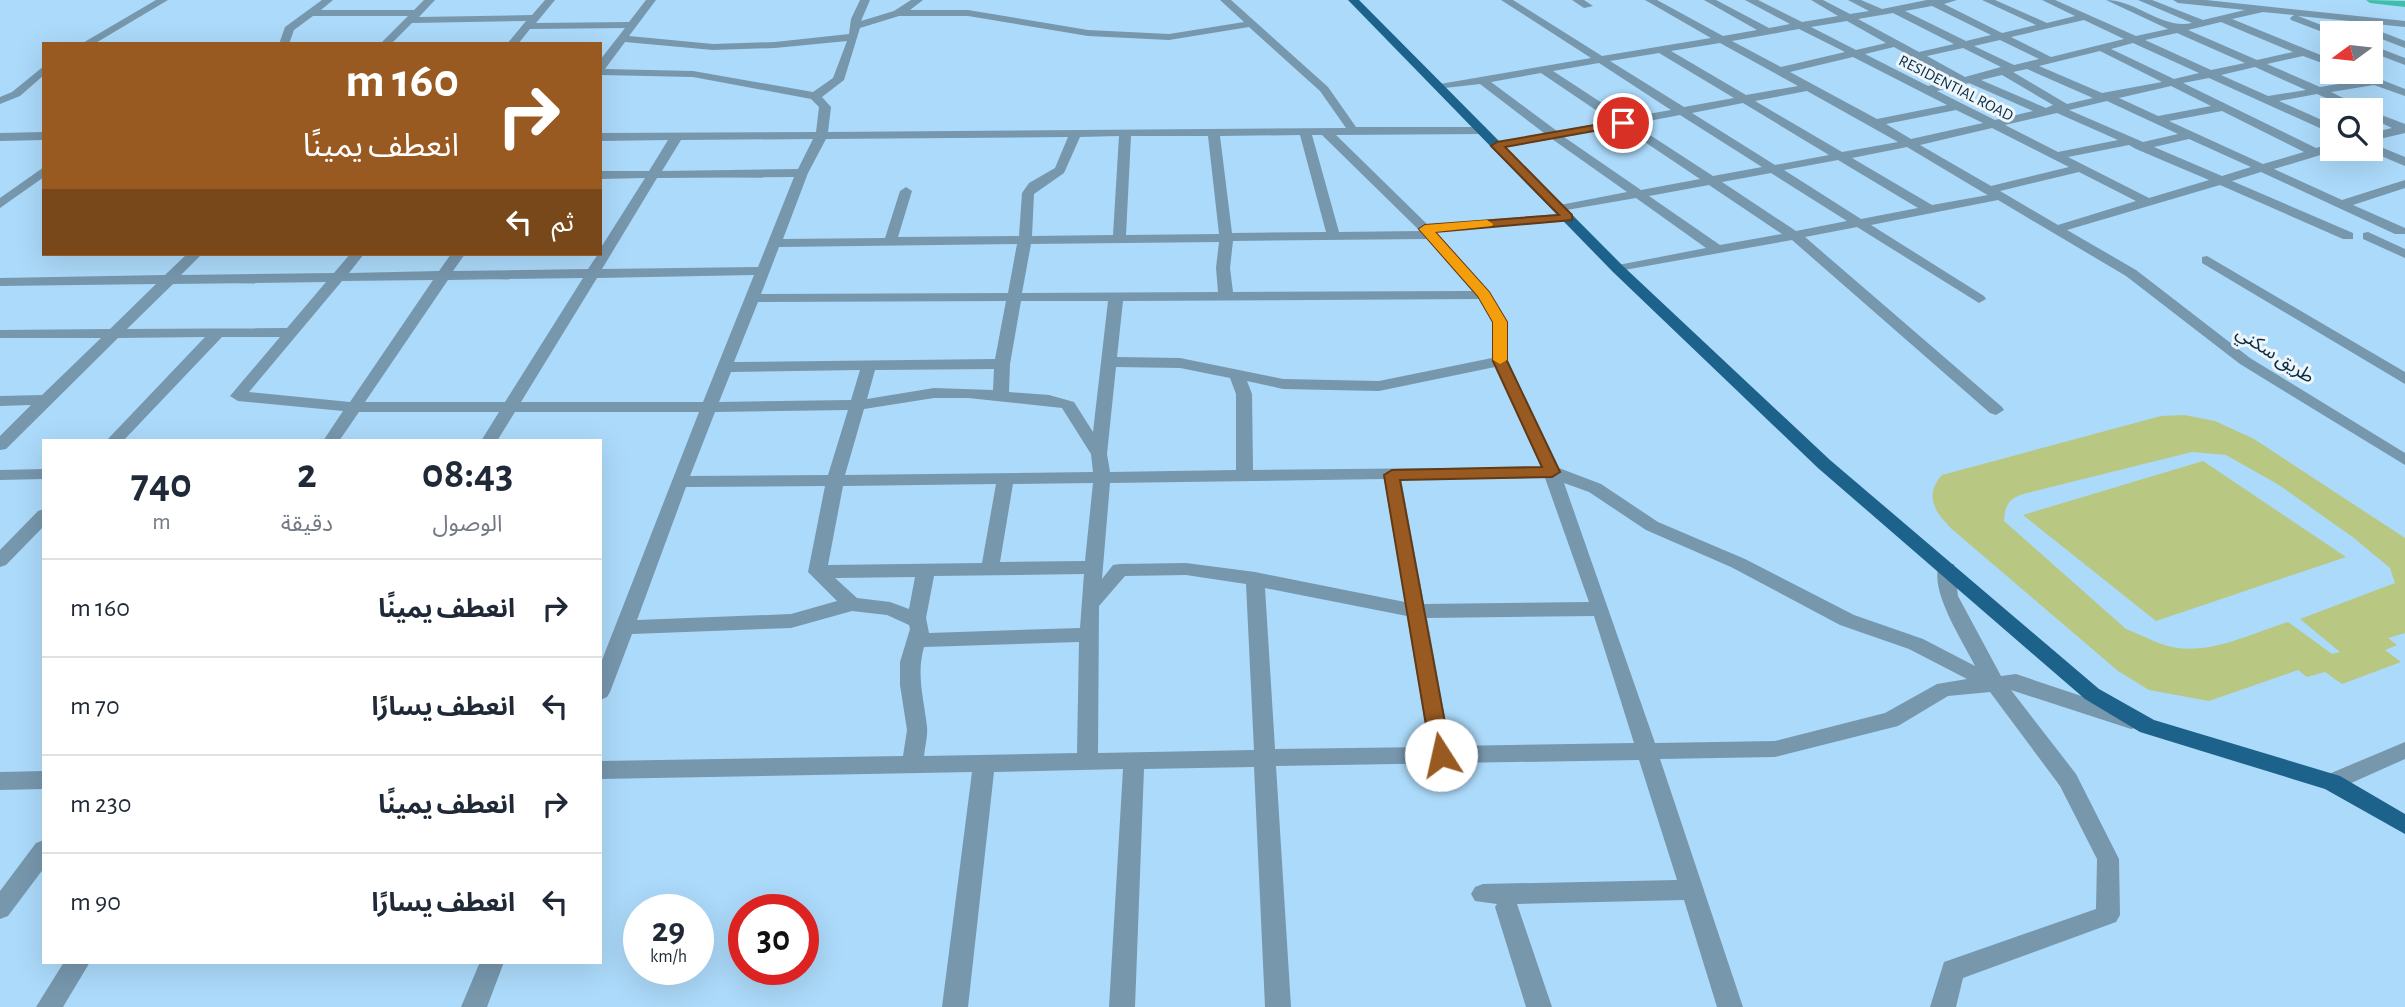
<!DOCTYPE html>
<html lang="ar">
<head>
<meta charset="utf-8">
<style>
  body { margin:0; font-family:"Alegreya Sans","Noto Sans Arabic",sans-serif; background:#f2f2f3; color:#1f2937; direction:rtl; height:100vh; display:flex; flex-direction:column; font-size:26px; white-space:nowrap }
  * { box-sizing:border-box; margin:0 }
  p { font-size:23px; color:#747a83 }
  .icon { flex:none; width:38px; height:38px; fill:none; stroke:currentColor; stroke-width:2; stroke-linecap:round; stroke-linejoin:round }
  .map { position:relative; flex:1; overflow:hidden; direction:ltr }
  .panel { position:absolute; left:42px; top:439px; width:560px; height:525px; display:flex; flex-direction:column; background:#fff; border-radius:0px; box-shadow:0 7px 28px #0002; direction:rtl }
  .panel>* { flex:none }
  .banner { position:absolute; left:42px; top:42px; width:560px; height:214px; border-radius:0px; box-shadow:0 7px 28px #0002; direction:rtl; background:#985a21; color:#fff; overflow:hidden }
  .needle { width:46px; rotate:255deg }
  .buttons { position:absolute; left:2320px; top:21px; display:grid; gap:14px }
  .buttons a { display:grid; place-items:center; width:63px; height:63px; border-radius:0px; background:#fff; box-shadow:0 7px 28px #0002; font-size:35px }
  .speed { position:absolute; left:623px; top:894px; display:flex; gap:14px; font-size:35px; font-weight:700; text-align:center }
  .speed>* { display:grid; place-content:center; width:91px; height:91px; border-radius:50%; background:#fff; box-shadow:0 7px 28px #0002; line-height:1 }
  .speed small { font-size:18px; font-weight:400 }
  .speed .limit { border:10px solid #d22; background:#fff; color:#111 }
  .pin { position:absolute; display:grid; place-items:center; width:60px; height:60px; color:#fff; margin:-30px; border:4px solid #fff; border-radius:50%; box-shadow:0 2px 7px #0007 }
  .me { position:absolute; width:77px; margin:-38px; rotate:350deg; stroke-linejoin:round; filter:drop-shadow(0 0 5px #0008) }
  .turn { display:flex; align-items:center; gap:24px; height:147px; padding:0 28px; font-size:32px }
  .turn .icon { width:91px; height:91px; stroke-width:2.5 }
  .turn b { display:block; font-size:49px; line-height:60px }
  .then { display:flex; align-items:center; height:66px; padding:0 28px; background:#0003; gap:14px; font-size:26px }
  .eta { display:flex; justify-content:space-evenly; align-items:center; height:119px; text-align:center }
  .eta b { font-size:42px; font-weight:700; line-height:49px }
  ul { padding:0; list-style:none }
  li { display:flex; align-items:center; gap:21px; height:98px; padding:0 28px; border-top:2px solid #e0e1e3 }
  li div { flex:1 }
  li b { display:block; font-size:26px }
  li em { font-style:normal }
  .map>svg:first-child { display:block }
  .green { fill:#b8c782; fill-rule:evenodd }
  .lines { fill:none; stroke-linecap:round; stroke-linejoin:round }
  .canal { fill:#40bfa8; fill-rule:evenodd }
  .minor { fill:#7797ad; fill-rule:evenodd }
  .major { fill:#1d628a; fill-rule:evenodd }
  .route { fill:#985a21; stroke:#633a15; stroke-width:2 }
  .slow { fill:#f59e0b }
  .labels { text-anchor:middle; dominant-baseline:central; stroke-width:6; stroke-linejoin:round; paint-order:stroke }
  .far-street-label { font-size:16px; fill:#092c41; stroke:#eef5fb }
  .street-label { font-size:19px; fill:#092c41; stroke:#eef5fb }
</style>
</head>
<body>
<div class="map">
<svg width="2405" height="1007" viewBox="0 0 2405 1007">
  <rect width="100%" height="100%" fill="#acdafa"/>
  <path class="green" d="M2184 415 2215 421 2254 439 2405 538V633L2388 638 2397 645 2385 650 2401 662 2342 684 2325 672 2307 677 2298 670 2209 701 2149 690 2118 671 1953 530C1936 514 1923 496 1942 475L2161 416ZM2192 452 2226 455 2279 485 2354 538 2390 568 2395 583 2300 619 2340 652 2332 654 2288 622C2253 633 2214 653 2177 648 2161 646 2142 635 2126 629L2004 521C2005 506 2008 499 2023 494Z
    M2203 461 2346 557 2156 621 2023 515Z"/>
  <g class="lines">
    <path class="canal" d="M2366 0 2405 1V7L2370 3Z"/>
    <path class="minor" d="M156 0H168L94 44H81Z
      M322 0H333L321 10H414L424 0H435L419 17 532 15 545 0H555L536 23 629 22 646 0H656L629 36 713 44 775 42 849 34 851 19 860 0H870L861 21 894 11 911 0H923L910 10H968L1088 30 1169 34 1244 22 1220 0H1231L1328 87 1356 127H1486V133L1482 134 1336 135 1428 225 1568 213 1575 217 1568 221 1436 232 1489 292 1507 322 1508 361 1559 468 1601 484 1658 522 1745 559 1854 615 1923 639 1975 666C1964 643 1927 588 1940 564H1954L1958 596 2001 676 2016 674 2138 715 2141 721 2138 727 2131 729 2011 690 2076 774 2119 859 2120 915 2116 922 1963 978 1956 1007H1930L1944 962 2096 909 2097 859 2060 786 1990 692 1948 696 1898 726 1775 757 1660 759 1743 1007H1717L1684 900 1517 904 1552 1007H1526L1495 907 1497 904 1475 901 1471 894 1475 887 1483 884 1677 880 1639 760 1276 766 1291 1007H1265L1254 767 1144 769 1135 1007H1109L1123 769 994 772 968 1007H942L972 772 600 779V761L903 756 907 730 900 685V662L910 629 909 625 887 615 852 611 791 628 632 634 610 692 607 697 600 700V665L699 412H515L497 441H481L499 412H359L339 441H323L343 411 238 401 230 396 280 337H222L123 441H106L205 337 118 338 6 449 0 450V436L31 405 0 406V396L42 395 101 338H0V330L110 329 156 284 0 286V278L165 275 187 254H202L181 275 334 273 350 254H364L349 273 439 271 451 254H465L453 271 588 269 598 254H600V249L645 178 600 179V171H649L668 140 600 141V133L816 132 819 107 811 99 693 77 600 75V60L625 28 530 29 518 44H507L526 21 412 23 391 44H380L408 16H313L294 30 289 44H279L285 27ZM899 16H968L1088 36 1169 40 1249 27 1320 91 1346 128 828 132 831 107 822 97 844 80 860 28ZM847 41 833 78 813 92 693 71 605 69 625 42 713 50 775 48ZM1300 135 1326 232 1232 233 1220 136ZM1312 135H1322L1420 231 1339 232ZM1119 136 1113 235 1032 236 1034 194 1064 173 1080 137ZM1131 136H1208L1219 234 1126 235ZM1068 137 1055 168 1029 183 1022 193 1019 236 898 237 912 191 906 187 900 191 885 238 783 239 808 173 826 139ZM813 139 798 169 662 171 681 140ZM794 177 758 267 602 269 657 178ZM1427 239 1472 291 1233 292 1230 268 1233 241ZM1219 242 1216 268 1218 292 1022 293 1031 244ZM1017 244 1008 293 761 294 779 247ZM754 275 703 402H521L597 278ZM583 278 505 402H365L448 280ZM433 280 350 402 249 392 342 281ZM326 282 287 328 127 329 173 284ZM1479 299 1493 322 1492 358 1379 381 1283 379 1180 358 1117 357 1123 301ZM1006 301 995 359 734 362 758 302ZM1021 301H1108L1093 432 1074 402 1049 395 1009 392 1010 364ZM1116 367 1180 368 1230 378 1236 394V470L1110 472 1107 454ZM1495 367 1541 467 1253 470 1252 394 1247 381 1283 389 1379 391ZM994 369 993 390 934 388 867 399 875 370ZM860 370 851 400 719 402 731 372ZM934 398H968L1062 408 1091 454 1093 472 845 475 864 409ZM848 410 828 475 690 476 715 412ZM1545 478 1589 602 1424 604 1401 479ZM1384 479 1405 602 1255 572 1186 563 1120 564 1113 565 1102 579 1110 483ZM1093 483 1085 561 1000 562 1013 484ZM1564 483 1589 492 1646 530 1731 567 1840 625 1909 649 1967 679 1937 684 1885 713 1775 741 1655 743ZM996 484 982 563 828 565 843 486ZM825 486 808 572 837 601 791 614 637 620 686 487ZM1084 574 1080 628 929 633 926 618 934 576ZM1186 575 1246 584 1254 750 1098 753 1099 606 1125 576ZM915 577 909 609 890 602 857 598 835 578ZM1265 588 1407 616 1429 747 1275 749ZM1594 616 1634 743 1450 746 1427 618ZM1079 642 1077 753 924 756C925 746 928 736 927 727 924 699 916 675 924 647Z
      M1501 0H1513L1602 56 1711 38 1645 0H1657L1723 36 1757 30 1704 0H1716L1769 28 1790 24 1745 0H1758L1802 22 1838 16 1811 0H1823L1850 14 1869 11 1848 0H1861L1882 9 1927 0H1957L1944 4 2002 33 2036 25 1982 0H1995L2047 23 2075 16 2042 0H2055L2136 36 2168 29 2106 0C2136 0 2163 30 2192 23L2138 0H2152L2203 20 2245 10 2178 3 2173 0H2206L2405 21V27L2356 22 2405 41V48L2348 26 2347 24 2350 21 2298 16 2337 31 2338 33H2333V36L2291 20 2290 18 2294 15 2263 12 2232 19 2333 60V67L2303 56 2267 64 2320 87 2363 80 2347 72H2362L2405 89V96L2374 85 2331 92 2368 110H2353L2317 94 2279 101 2333 125V134L2209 78 2183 83 2316 148 2333 143V149L2337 150 2274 169 2342 200 2405 180V188L2353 205 2405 228V234H2395L2261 172 2232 181 2353 233V239H2343L2220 185 2067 230 2136 270 2250 358 2405 453V465L2240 364 2126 276 1998 200 1871 225 1984 296 1986 299 1979 303 1857 227 1805 237 2002 407 2004 410 1996 415 1990 413 1792 240 1613 272V266L1706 248 1636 198 1555 212V206L1627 192 1552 139 1493 149V143L1544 133 1480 84 1436 89V85L1440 84 1591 58ZM1932 6 1991 35 1966 41 1905 11ZM1893 13 1954 44 1919 52 1858 19ZM2084 20 2124 39 2051 57 2011 37ZM1847 21 1886 43 1856 50 1811 27ZM2221 22 2293 52 2257 60 2188 30ZM1799 29 1845 52 1781 67 1732 41ZM2177 33 2245 63 2211 70 2145 40ZM2000 40 2039 59 2014 65 1974 46ZM1720 43 1798 86 1746 95 1671 51ZM2133 43 2199 73 2174 79 2111 49ZM1894 47 1953 80 1928 86 1865 54ZM1963 48 2001 67 1965 77 1927 56ZM2100 51 2162 82 2102 93 2039 66ZM1659 53 1734 98 1684 107 1610 61ZM1853 57 1947 105 1877 119 1790 72ZM1599 63 1671 110 1625 118 1553 71ZM2255 67 2306 90 2268 96 2221 75ZM2027 69 2093 98 2067 104 2013 72ZM1541 73 1612 121 1557 131 1491 82ZM2002 75 2053 105 2046 108 1981 80ZM1969 83 2033 111 1995 120 1937 91ZM2171 86 2211 106 2158 116 2119 98ZM1807 91 1898 142 1842 152 1755 101ZM2107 101 2178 134 2143 142 2069 110ZM1743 103 1829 155 1775 165 1692 113ZM1956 110 1983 123 1911 139 1886 124ZM2222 111 2304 152 2263 164 2169 121ZM2057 113 2118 140 2058 152 2005 125ZM1680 115 1762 167 1713 176 1633 124ZM1621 126 1700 179 1641 190 1564 137ZM1992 128 2069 167 1991 186 1920 145ZM2189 139 2251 167 2222 176 2154 147ZM2129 145 2136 149 2209 180 2149 198 2068 157ZM1907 147 1984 193 1988 195 1932 205 1852 158ZM1838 160 1918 208 1861 219 1784 170ZM2079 172 2136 201 2058 225 2000 191ZM1771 173 1847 221 1796 231 1722 182ZM1709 185 1782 234 1720 245 1649 196Z
      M1572 0H1584L1593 6 1584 8Z
      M2371 45 2405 58V65L2371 52Z
      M44 66V75L20 96 0 104V97L12 92Z
      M2371 111 2405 124V133L2371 141V133L2392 128 2371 118Z
      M44 132V140L0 141V133Z
      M2371 143 2405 157V166L2367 150 2371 149Z
      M44 167V177L0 208V198Z
      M2368 232 2405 249V258L2363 239V233Z
      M2207 256 2405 372V384L2202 263V257Z
      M44 469V479L0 480V470Z
      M44 509V526L6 565 0 567V550L38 511Z
      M2405 742V759L2340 788 2332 791 2324 788 2321 782 2324 776Z
      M44 771V789L0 790V772Z
      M44 840V868L8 916 0 919V891L36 843Z
      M64 962H90L63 1007H36Z
      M480 962H504L487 1007H461Z"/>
    <path class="major" d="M1348 0H1359L1623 266 1830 460 2099 689 2154 720 2340 776 2405 814V834L2325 789 2140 732 2085 699 1818 468 1613 272Z"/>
  </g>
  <path class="route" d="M1623 120 1628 123 1627 125 1505 147 1572 215V220L1435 232 1489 292 1507 322V361L1560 472 1552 477 1400 480 1451 755 1448 760 1441 762 1434 760 1431 755 1384 475 1392 470 1542 467 1493 361V322L1478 296 1419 229 1425 225 1559 215 1491 146 1497 142Z"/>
  <path class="slow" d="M1487 220 1493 224 1492 226 1435 232 1489 292 1507 322V360L1500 364 1493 360V322L1478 296 1419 229 1425 225Z"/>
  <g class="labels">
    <g class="far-street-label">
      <text transform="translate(1956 88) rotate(27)">RESIDENTIAL ROAD</text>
    </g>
    <g class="street-label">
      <text transform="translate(2275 355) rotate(33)">طريق سكني</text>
    </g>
  </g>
</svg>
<div class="buttons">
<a><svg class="needle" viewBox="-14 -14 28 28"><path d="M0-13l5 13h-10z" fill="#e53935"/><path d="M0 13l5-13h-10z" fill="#747a83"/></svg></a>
<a><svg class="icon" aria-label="search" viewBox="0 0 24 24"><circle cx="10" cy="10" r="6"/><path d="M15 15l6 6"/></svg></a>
</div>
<div class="speed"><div>29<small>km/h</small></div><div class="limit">30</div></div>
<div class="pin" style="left:1623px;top:123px;background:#d93025"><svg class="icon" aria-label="arrive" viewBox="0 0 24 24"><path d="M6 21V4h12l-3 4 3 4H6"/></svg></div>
<svg class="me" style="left:1441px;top:755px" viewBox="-20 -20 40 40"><circle r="19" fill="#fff"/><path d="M0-13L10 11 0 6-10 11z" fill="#985a21"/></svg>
<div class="banner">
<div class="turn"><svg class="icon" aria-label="right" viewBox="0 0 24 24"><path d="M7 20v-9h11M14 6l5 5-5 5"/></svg><div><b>160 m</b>انعطف يمينًا</div></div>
<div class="then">ثم<svg class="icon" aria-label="left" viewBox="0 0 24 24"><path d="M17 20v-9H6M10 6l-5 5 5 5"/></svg></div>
</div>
<section class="panel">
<div class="eta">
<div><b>08:43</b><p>الوصول</p></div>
<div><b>2</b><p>دقيقة</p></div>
<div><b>740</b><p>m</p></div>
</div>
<ul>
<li><svg class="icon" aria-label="right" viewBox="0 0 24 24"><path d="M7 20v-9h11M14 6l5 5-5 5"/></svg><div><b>انعطف يمينًا</b></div><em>160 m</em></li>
<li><svg class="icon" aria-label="left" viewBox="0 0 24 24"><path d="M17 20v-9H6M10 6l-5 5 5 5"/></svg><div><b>انعطف يسارًا</b></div><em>70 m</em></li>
<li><svg class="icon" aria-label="right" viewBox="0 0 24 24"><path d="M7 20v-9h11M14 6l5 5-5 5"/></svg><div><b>انعطف يمينًا</b></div><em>230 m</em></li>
<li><svg class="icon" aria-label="left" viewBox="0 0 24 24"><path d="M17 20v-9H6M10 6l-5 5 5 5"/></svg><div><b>انعطف يسارًا</b></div><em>90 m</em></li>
</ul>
</section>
</div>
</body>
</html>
